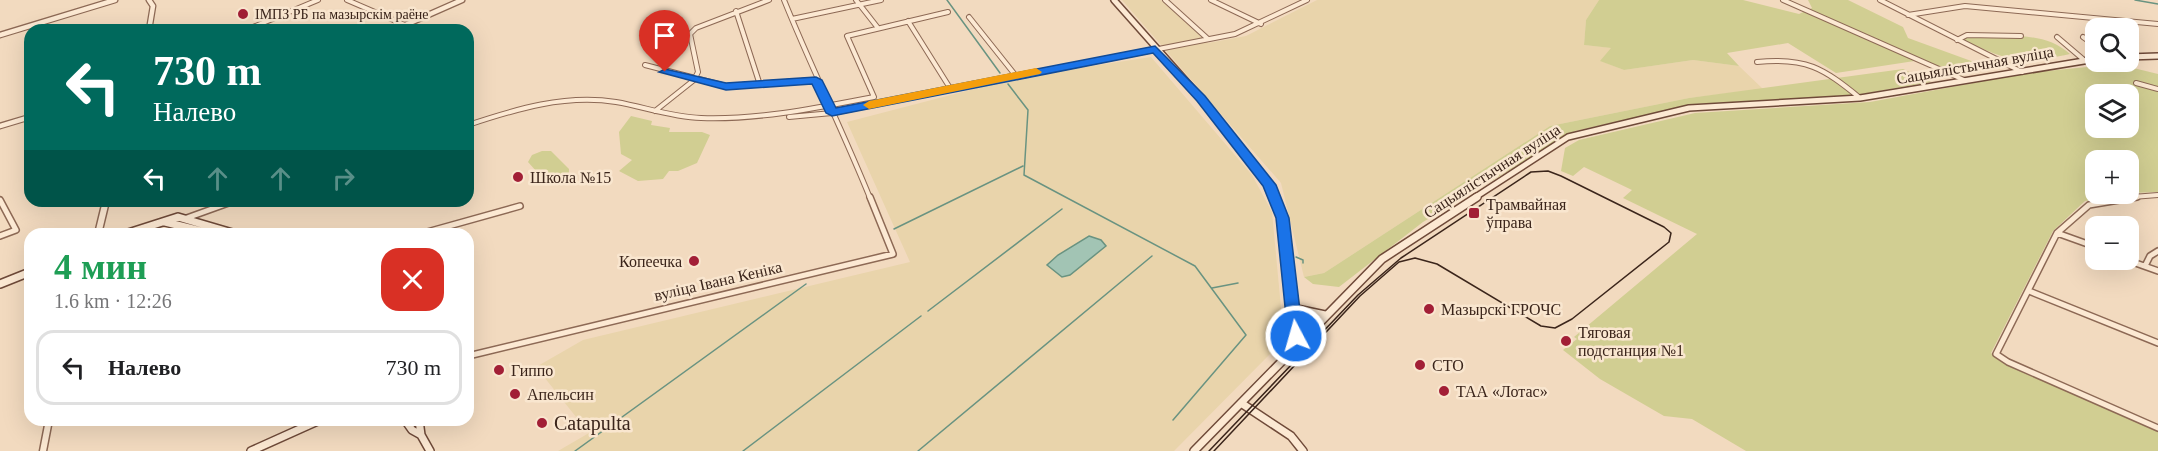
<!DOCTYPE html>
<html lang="ru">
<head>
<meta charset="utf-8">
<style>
  body { margin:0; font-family:Georgia,serif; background:#f6f6f6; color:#202124; height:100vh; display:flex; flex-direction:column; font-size:22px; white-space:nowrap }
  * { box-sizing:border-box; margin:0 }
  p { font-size:20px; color:#757577 }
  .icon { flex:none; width:33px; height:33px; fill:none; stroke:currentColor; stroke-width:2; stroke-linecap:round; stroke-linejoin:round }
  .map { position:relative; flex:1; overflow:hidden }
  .panel { position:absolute; left:24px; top:228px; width:450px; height:198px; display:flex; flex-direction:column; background:#fff; border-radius:18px; box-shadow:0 6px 24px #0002 }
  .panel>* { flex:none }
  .guide { position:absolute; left:24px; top:24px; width:450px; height:183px; border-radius:18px; box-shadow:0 6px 24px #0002; background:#00695c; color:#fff; overflow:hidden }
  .buttons { position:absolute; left:2085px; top:18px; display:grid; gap:12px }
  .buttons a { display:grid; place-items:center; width:54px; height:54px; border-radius:12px; background:#fff; box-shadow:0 6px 24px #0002; font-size:30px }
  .pin { position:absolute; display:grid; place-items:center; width:51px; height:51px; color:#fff; margin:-62px -26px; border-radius:50% 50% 50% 0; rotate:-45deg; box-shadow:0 0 6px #0007 }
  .pin .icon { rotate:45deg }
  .me { position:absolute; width:66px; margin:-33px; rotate:354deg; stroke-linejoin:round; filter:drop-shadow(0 0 4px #0008) }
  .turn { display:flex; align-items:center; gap:21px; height:126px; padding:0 30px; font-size:27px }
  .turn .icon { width:78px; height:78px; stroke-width:2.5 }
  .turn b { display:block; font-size:42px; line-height:51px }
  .lanes { display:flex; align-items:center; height:57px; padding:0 30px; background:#0003; justify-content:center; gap:30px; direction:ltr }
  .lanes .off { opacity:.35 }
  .round { display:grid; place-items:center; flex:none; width:63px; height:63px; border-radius:18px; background:#f6f6f6 }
  .head { display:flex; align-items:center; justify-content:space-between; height:102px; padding:0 30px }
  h1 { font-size:36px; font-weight:800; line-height:45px; color:#1e9e55 }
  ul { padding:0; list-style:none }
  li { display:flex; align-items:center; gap:18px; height:75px; margin:0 12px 9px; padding:0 18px; border:3px solid #e0e0e0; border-radius:18px }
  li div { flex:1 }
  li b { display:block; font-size:22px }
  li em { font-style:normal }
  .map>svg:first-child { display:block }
  .farmland { fill:#e9d4ab }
  .green { fill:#d1ce92; fill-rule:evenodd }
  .water { fill:#a2c4b4; stroke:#699381; stroke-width:1.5 }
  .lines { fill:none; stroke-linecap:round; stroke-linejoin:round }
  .stream { stroke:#699381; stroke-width:1.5 }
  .minor-far1-casing { stroke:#8d6955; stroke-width:6 }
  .minor-casing { stroke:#8d6955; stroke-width:8 }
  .tertiary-far1-casing { stroke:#8d6955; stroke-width:7 }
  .tertiary-casing { stroke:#8d6955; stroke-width:9 }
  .secondary-far1-casing { stroke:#6f4a39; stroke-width:8 }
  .secondary-casing { stroke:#6f4a39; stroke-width:10 }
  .minor-far1 { stroke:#fce9d3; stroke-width:4 }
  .minor { stroke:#fce9d3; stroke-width:5 }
  .tertiary-far1 { stroke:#fce9d3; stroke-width:4.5 }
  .tertiary { stroke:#fce9d3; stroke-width:6 }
  .secondary-far1 { stroke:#fce9d3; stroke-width:5 }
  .secondary { stroke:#fce9d3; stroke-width:7 }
  .tram { stroke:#3b251b; stroke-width:1.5 }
  .route { fill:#1a73e8; stroke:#114b97; stroke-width:1.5 }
  .slow { fill:#f59e0b }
  .poi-dot { fill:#a21f36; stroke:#f9e6cf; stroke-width:2 }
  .labels { text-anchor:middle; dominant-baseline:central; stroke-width:5; stroke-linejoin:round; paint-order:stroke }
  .far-poi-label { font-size:14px; fill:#3b251b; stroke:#f9e6cf; text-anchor:start }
  .street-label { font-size:16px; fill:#3b251b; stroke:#f9e6cf }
  .poi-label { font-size:16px; fill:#3b251b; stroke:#f9e6cf; text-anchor:start }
  .near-poi-label { font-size:20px; fill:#3b251b; stroke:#f9e6cf; text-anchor:start }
</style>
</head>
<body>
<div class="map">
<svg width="2158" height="451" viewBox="0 0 2158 451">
  <rect width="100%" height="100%" fill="#f2dabf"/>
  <path class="farmland" d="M1122 0H1161L1208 43 1246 36 1317 0H1599L1586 20 1584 45 1612 48 1601 61 1624 70 1693 60 1739 66 1763 89 1689 98 1550 126 1324 273 1304 277 1281 183Z
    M1151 57 1252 175 1272 212 1284 340 1174 451H558L589 433 536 367 583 340 910 262 847 122 1020 77Z"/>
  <path class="green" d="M1599 0H1743L1799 14 1812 8 1808 0H1848L1903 27 1908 38 1974 62 1977 68 1961 76 1921 60 1836 73 1788 43 1727 53 1739 66 1693 60 1624 70 1600 61 1611 48 1584 45 1586 20Z
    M1971 36C2006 37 2043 30 2070 54 2020 65 2007 61 1962 39Z
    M2117 64 2158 74V192L2129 193 2128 160H2096V194H2127L2085 201 2053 231 1991 353 2006 365 2158 430V451H1746L1692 419 1664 416 1600 379 1563 350 1577 339 1574 337 1697 234 1623 198 1632 190 1584 167 1573 176 1561 171 1565 148 1579 140 1695 113 1870 102 2028 73ZM2096 94H2128V128H2096Z
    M1903 69 1931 82 1850 96 1695 104 1575 131 1423 222 1339 287 1313 284 1304 277 1324 273 1550 126 1689 98Z
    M631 116 652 121 651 125 670 128 669 132H702L710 135 697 163 678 171H669L663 179 638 181 619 171 632 160 621 154 619 132Z
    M542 151H551L569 169V175L556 181H545L528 162 532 155Z"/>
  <path class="water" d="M1089 236 1101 240 1106 246 1070 275 1062 277 1047 265 1058 255Z"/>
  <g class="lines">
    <path class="stream" d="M947 0 1000 73
      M2135 0 2158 4
      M1008 84 1028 110 1024 175 1195 266 1246 335 1173 420
      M894 229 1023 166
      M1296 257 1303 260V263
      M1212 288 1238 283
      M928 311 1062 209
      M575 451 806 284
      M743 451 921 316
      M918 451 1152 256"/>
    <defs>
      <path id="minor-far1" d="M347 0 405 25
        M784 0C811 67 843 131 870 198
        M856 0 878 28
        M1165 0 1208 39
        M1211 0 1261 24
        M1783 0 1964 80
        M1880 0 2022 72
        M736 11 760 85
        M1908 15 1965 6 2158 24
        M969 17 1016 76
        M792 19 881 0
        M908 21 950 88
        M246 30 318 0
        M2057 37 2084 60
        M2083 37 2096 46
        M1957 40 1967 35 2021 36
        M1757 62C1806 57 1823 68 1860 98
        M645 65 726 86 816 80
        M2136 83 2158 89
        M655 111 694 80 698 72 690 34 696 28 769 0
        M789 117 832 113 1235 34 1307 0
        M468 125C516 109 565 94 616 102 645 107 671 117 701 118 759 120 817 108 874 97L847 36 948 12
        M2120 198 2158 195"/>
      <path id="minor" d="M2137 197 2089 205 2057 233 1996 354 2008 362 2158 428
        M0 200 16 230 0 236
        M236 201H255
        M184 219 234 201
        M2057 233 2096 247
        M420 234 520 206
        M2127 260 2158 271
        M2145 266 2150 256 2158 251
        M2029 291 2158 343
        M468 356 893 254 870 197"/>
      <path id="tertiary-far1" d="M149 0 153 6 149 30
        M394 30 462 0
        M0 35 115 0
        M0 126 30 117"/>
      <path id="tertiary" d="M98 234 106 201
        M43 451 49 420"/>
      <path id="secondary-far1" d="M1114 0 1201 98 1269 185 1275 198
        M2128 57 2158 56
        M1474 198 1568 137 1689 108 1860 98 2096 59"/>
      <path id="secondary" d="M1274 197 1283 218 1296 335 1301 341
        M165 222 213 234
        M125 234 178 217 236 234
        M0 284 30 272
        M1292 308 1325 315
        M1241 403 1291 436 1303 451
        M405 420 412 430 421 435
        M419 420 421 435 430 451
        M251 451 320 420
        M1194 451 1382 259 1477 197"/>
    </defs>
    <use href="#minor-far1" class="minor-far1-casing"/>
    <use href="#minor" class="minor-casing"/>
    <use href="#tertiary-far1" class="tertiary-far1-casing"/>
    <use href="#tertiary" class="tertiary-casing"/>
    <use href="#secondary-far1" class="secondary-far1-casing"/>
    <use href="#secondary" class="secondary-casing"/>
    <use href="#minor-far1" class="minor-far1"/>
    <use href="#minor" class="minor"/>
    <use href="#tertiary-far1" class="tertiary-far1"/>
    <use href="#tertiary" class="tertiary"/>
    <use href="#secondary-far1" class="secondary-far1"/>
    <use href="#secondary" class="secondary"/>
    <path class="tram" d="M1209 451 1358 295 1401 258 1531 172 1548 171 1561 176 1664 227 1671 233 1669 242 1572 319 1555 328 1541 326 1437 264 1415 258 1399 262 1360 296 1214 451"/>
  </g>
  <path class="route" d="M1155 46 1205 96 1276 185 1289 218 1303 336 1301 339 1296 341 1288 336 1276 218 1263 186 1197 101 1153 53 832 116 826 113 812 84 726 90 659 72 665 69 726 83 816 77 822 80 836 108Z"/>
  <path class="slow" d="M1036 68 1042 72 1040 74 869 109 863 105 869 101Z"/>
  <g class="poi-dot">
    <circle cx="243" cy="14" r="6"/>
    <circle cx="518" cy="177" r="6"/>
    <rect x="1468" y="207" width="12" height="12" rx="3"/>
    <circle cx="694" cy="261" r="6"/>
    <circle cx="1429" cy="309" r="6"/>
    <circle cx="1566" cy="341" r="6"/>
    <circle cx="1420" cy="365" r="6"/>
    <circle cx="499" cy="370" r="6"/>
    <circle cx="1444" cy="391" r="6"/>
    <circle cx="515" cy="394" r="6"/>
    <circle cx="542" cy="423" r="6"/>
  </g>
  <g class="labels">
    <g class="far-poi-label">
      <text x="255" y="14">ІМПЗ РБ па мазырскім раёне</text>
    </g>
    <g class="street-label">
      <text transform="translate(1975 65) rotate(-10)">Сацыялістычная вуліца</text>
      <text transform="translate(1492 171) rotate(-33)">Сацыялістычная вуліца</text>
      <text transform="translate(718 281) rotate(-13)">вуліца Івана Кеніка</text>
    </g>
    <g class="poi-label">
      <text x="530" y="177">Школа №15</text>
      <text x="1486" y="204">Трамвайная<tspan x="1486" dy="18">ўправа</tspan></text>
      <text x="682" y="261" text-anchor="end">Копеечка</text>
      <text x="1441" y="309">Мазырскі ГРОЧС</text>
      <text x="1578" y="332">Тяговая<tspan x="1578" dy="18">подстанция №1</tspan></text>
      <text x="1432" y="365">СТО</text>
      <text x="511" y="370">Гиппо</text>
      <text x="1456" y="391">ТАА «Лотас»</text>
      <text x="527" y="394">Апельсин</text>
    </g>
    <g class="near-poi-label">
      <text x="554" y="423">Catapulta</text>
    </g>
  </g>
</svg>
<div class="buttons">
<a><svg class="icon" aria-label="search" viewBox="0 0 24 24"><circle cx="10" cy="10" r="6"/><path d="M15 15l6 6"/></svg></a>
<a><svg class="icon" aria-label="layers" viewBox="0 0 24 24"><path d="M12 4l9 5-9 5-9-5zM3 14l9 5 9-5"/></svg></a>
<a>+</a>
<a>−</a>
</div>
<div class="pin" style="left:665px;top:72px;background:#d93025"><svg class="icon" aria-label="arrive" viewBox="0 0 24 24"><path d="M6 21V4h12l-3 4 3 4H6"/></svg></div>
<svg class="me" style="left:1296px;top:336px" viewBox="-20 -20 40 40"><circle r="17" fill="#1a73e8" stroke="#fff" stroke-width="3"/><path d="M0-11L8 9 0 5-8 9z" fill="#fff"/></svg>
<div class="guide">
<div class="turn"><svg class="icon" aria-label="left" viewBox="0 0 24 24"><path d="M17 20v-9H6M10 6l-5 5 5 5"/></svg><div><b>730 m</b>Налево</div></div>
<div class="lanes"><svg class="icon" aria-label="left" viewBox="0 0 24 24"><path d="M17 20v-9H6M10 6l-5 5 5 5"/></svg><svg class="icon off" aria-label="ahead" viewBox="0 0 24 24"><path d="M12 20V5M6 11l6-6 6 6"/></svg><svg class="icon off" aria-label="ahead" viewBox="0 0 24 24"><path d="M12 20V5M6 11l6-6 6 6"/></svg><svg class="icon off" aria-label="right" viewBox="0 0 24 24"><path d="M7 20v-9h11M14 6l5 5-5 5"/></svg></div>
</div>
<section class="panel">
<div class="head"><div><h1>4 мин</h1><p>1.6 km · 12:26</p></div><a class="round" style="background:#d93025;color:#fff"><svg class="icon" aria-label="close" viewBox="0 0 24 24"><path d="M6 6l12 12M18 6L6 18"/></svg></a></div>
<ul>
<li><svg class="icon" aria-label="left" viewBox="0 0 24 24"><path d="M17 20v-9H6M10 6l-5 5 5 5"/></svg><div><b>Налево</b></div><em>730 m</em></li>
</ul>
</section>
</div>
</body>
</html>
